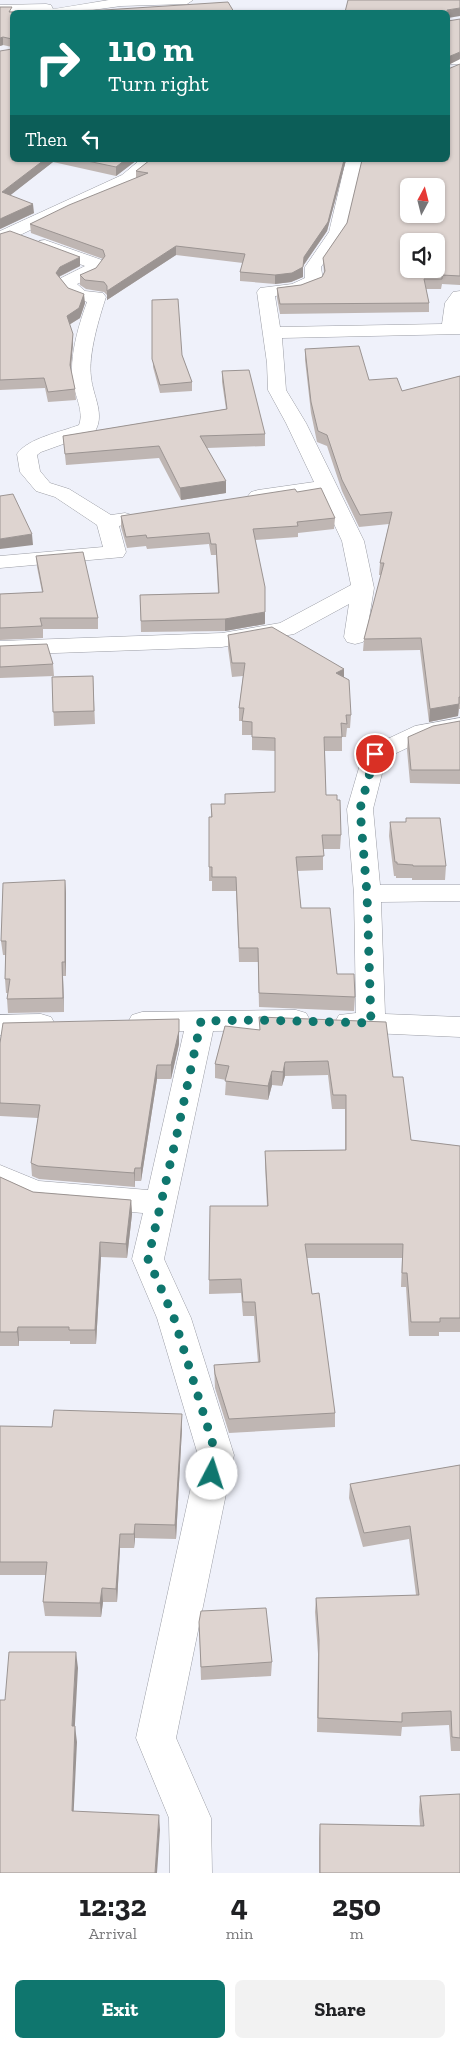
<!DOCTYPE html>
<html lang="en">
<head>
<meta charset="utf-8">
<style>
  body { margin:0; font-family:"Zilla Slab",serif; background:#f2f2f2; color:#202124; height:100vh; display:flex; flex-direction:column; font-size:19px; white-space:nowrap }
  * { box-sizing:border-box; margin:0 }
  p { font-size:16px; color:#757577 }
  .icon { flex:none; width:28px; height:28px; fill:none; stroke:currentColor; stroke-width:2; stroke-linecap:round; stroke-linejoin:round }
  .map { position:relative; height:1873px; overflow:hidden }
  .panel { display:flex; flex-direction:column; background:#fff; flex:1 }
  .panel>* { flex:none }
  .hud { position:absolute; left:10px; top:10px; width:440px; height:152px; border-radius:8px; box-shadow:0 1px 4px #0004; background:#0f766e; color:#fff; overflow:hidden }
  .needle { width:32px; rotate:7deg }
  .controls { position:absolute; left:400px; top:178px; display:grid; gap:10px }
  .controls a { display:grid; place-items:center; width:45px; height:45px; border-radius:8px; background:#fff; box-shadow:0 1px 4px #0004; font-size:25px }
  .pin { position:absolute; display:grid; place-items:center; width:42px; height:42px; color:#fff; margin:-21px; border:2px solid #fff; border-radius:50%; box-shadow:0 1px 5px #0007 }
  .me { position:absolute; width:55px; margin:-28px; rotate:5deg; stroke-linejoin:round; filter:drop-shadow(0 0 4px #0008) }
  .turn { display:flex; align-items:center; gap:18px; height:105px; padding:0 15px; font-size:22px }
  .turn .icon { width:65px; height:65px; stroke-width:2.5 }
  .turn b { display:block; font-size:35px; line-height:42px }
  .then { display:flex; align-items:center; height:48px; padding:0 15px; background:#0003; gap:10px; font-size:19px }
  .eta { display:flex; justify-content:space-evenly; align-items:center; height:85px; text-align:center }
  .eta b { font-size:30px; font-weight:700; line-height:35px }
  .cta { display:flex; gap:10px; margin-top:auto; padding:10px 15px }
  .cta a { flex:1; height:58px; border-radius:8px; background:#0f766e; color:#fff; font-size:20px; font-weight:700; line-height:58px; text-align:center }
  .cta a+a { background:#f2f2f2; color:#202124 }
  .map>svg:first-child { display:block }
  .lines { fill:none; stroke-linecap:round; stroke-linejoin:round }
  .minor-casing { stroke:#9b9da5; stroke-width:1 }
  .minor { fill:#fff; fill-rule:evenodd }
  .wall { fill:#bfb6b3 }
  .shaded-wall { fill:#9b9492 }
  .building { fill:#ded4d0; stroke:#9b9492; fill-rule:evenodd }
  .route { stroke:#0f766e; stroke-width:9; stroke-dasharray:0 16.2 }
</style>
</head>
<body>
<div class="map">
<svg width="460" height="1873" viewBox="0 0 460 1873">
  <rect width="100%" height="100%" fill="#eff1fa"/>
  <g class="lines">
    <defs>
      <path id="minor" d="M109 0H193L187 4 121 6 78 12 0 13V5L46 4 51 5 53 9Z
        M448 56H460V64H448Z
        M140 160H158L132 181 18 236 0 241V231L122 175Z
        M346 160H362L345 232 321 267 323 281 320 285 301 293 275 296 280 327 442 324 445 303 453 292 460 291V334L282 338 286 390 306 423 364 541 374 588 366 637 363 642 355 644 347 642 344 637 349 604 294 634 222 647 0 655V641L222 633 280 623 351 585 342 541 320 494 258 502 251 500 248 496 251 492 258 490 314 482 286 423 268 390 267 363 257 292 260 288 292 284 305 278V267L329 232Z
        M45 240 102 260 104 264 95 276 77 284 85 291 103 293 106 297C99 318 88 355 91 377 93 397 106 415 94 433L41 452 37 455 40 471 50 483 69 489 111 515 125 513 132 515 135 519 132 523 119 526 126 552 123 557 0 568V556L103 547 97 525 55 497 36 491 20 472 17 454C28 438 61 432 79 425 85 409 72 392 72 375 71 351 79 324 87 302L70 296 58 282 61 278 85 266 39 249 37 245 39 241Z
        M460 718V732L430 737 386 758 373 809 380 885H460V901L381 902 385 1014 460 1017V1037L349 1032 339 1029 335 1022 339 1015 356 1013 354 894 347 809 363 754 366 749 415 726Z
        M296 1010 306 1013 310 1020 306 1027 296 1030 213 1031 164 1259 191 1318 234 1455 176 1738 211 1818 212 1873H170L169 1818 136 1738 198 1455 157 1318 132 1259 143 1213 34 1204 0 1189V1165L39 1181 148 1190 184 1031 142 1032 132 1029 128 1022 132 1015 142 1012Z
        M41 1014 51 1017 55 1024 51 1031 41 1034 0 1035V1015Z"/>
    </defs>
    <use href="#minor" class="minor-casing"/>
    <use href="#minor" class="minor"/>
  </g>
  <path class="wall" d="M0 7 12 12V47L3 45 0 46Z
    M448 21 460 59 448 65V69L460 64V285L442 284 441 289H426L429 303V312L280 314 277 298V288L301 285 322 277 324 273 323 258 347 223Z
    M12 160H137L116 176 53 162 10 195 34 213 0 229Z
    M150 160H346L327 231 303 266V277L291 282 275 284 240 281V272L243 263 176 255 107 300V295L104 292 86 289 80 285V275L96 268 103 259 31 233 30 224 136 178V171Z
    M0 234 80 266 59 277 68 288 85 303 80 318 69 325 73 334V343L71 370 75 389 76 400 48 402 45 388 0 390Z
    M152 300 182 355 192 382V391L160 393 153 367Z
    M305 349 369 380 402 391 460 376V709H459L458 716 429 722 420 650 363 651 364 639 381 575H379L380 563 389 524 359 527 342 491 327 446 317 442 311 413 305 360Z
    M222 371 265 434V446L207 448 226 493 181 500 159 458 66 465 63 436 226 409 222 382Z
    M297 492 335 518 334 529 298 533V537L255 540 265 624 225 631 141 632 140 595 218 593 216 555H211L209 544 147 549 146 546 127 548 121 527V516Z
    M36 556 98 618V629H43V638L0 640V594L42 592 37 567Z
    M228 635 344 669V678L351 715 350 728H347L346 737H342V751H325L326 795 341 835 340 849H323V870L297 871 301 908 337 974 355 997 354 1011 259 1007 258 962H239L236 891H212V881H209V817H211V804H225V794L275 792V751L252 750V735H242V721H239V708L243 676 232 677 228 648Z
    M0 646 53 664 54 676 0 678Z
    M93 676 95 724 54 726 52 677Z
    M460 721V784L410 783 407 750 408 737Z
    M406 818 446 866 445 880H412V878H396V876H394L389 836 390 822H406Z
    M65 880 66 894V976H63L64 1012 8 1013 7 999 8 993H6L5 979V955H3L1 941Z
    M179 1019V1044L171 1079H157L141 1181H135V1187L39 1179 32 1176 31 1163 38 1118 0 1116V1043Z
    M225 1026 393 1077 411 1140 460 1146V1332H439V1336H409L406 1287H401L402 1258H307L312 1294 335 1413V1427L229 1433 215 1388 214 1365 258 1362 254 1316H243L241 1293 209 1294 210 1206H267L265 1165V1151L345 1150V1109H332L328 1075 285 1076 282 1086 272 1085 268 1100 225 1095 226 1080 215 1078V1064Z
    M0 1177 33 1192 131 1200 132 1214 127 1258 101 1257 96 1344H70V1341H19V1346H0Z
    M0 1426 52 1427 182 1428 176 1539 135 1538 134 1548H120L117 1602H103L101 1617 45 1616 43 1602 46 1575H0Z
    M460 1465V1751H451L449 1725 402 1727 401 1736 317 1732 318 1654 315 1612 316 1598 416 1595 409 1539 363 1547 349 1498 350 1484Z
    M199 1622 272 1662 271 1676 201 1680Z
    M420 1796 460 1873H319V1839L320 1824 420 1826 419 1811Z"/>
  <path class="shaded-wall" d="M460 8V16L448 18 447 10Z
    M3 37V45L0 46V38Z
    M460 52V59L448 65V57Z
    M44 160H53V162L3 201 2 192Z
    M125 160H137L116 176V167Z
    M344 160H346L327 231 303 266 304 257Z
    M33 204 34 213 0 229V219Z
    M176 246V255L107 300V291Z
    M80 257V266L60 276 56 282V273L60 267Z
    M303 267V277L291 282 275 284V275Z
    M84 294 85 303 80 318 67 326V316Z
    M73 334V343L70 375V365Z
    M226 481V493L181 500 180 488Z
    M32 534 33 545 0 549V539Z
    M265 612V624L225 631V619Z
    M344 669V683L336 673Z
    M459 704 458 716 429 722 430 709Z
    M65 880 66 894V976L65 962Z
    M62 962 63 976 64 1012 63 998Z
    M179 1019V1044L171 1079V1065Z
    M285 1062V1076L282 1086 283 1072Z
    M157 1065V1079L141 1181V1168Z
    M272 1071V1085L268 1100V1086Z
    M135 1168V1187L134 1173Z
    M131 1200 132 1214 127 1258 126 1244Z
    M100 1242 101 1257 96 1344 95 1330Z
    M18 1327 19 1341V1346L17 1332Z
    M182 1414V1428L176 1539 175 1525Z
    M135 1524V1538L134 1548V1534Z
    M120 1534V1548L117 1602 116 1589Z
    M102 1588 103 1602 101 1617 100 1603Z
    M76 1652 78 1668 74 1742 72 1726Z
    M75 1726 77 1742 73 1826 72 1811Z
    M159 1815 160 1830 157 1873H155Z"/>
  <path class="building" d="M348 0H460V8L447 10V12H345Z
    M228 2 234 12H12V39L3 37 0 38V7H12L9 12 104 10Z
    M460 19V52L448 57V21Z
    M12 49V160H44L2 192 33 204 0 219V51Z
    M448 64V69L460 64V276L442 275V279H424L429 303 280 304 277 288 301 285 322 277 325 271 323 258 347 223 362 160H448ZM409 186H436V214H409ZM409 241H436V269H409Z
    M83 160H125L116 167Z
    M150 160H344L328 222 304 257 303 267 292 273 275 275 240 272 245 254 176 246 107 291V286L104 282 85 280 80 275 96 268 105 256 103 250 30 224 69 205 148 173 136 171Z
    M10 231 80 257 60 267 56 273 68 288 84 294 79 308 67 316 73 334 70 365 75 389 48 392 44 378 0 380V234Z
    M178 299 182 355 192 382 160 385 152 359V300Z
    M359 346 369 380 397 378 402 391 460 376V697H459V704L430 709 421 638 364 639 384 563H380L392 512 360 515 342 480 327 435 318 431 311 402 305 349Z
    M249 370 265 434 200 436 226 481 180 488 159 446 65 454 63 436 227 409 222 371Z
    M321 488 335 518 297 522 298 526 253 529 265 587V612L225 619 141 621 140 595 219 593 216 544H211L209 533 147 538 146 535 126 537 121 516 295 489 297 492Z
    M13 494 32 534 0 539V496Z
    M83 552 98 618H40L42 626 0 628V594L43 592 36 556Z
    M272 627 344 669 336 673 349 680 351 715H346L347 724 341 723 342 737H324L326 795H337V800H340L341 835H322L324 856 296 857 301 908H330L337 974H354L355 997 259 993 258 948H239L236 877H212V867H209V817H212L211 804H225V794L275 792V738L252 737V722L242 721 244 708H239L245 663H232L228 635Z
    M47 644 53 664 0 667V646Z
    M93 676 94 711 53 712 52 677Z
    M460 721V770H411L408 737 433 726Z
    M406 818H440L446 866H413V865L397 864V862H395L390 822H406Z
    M65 880V962H62L63 998 7 999 10 979H5L6 941H1L3 883Z
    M259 1017 386 1022 393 1077H403L411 1140 460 1146V1318H440V1322H411L407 1273H402L403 1244H305L312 1294 319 1293 335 1413 229 1419 215 1374 214 1365 260 1362 255 1302H243L241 1279 209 1280 210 1206H268L265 1151 346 1150V1095H333L328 1061 285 1062 283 1072 272 1071 268 1086 225 1081 229 1066 215 1064 225 1026 260 1030Z
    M179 1019V1031L171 1065H157L141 1168H135L134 1173 38 1166 31 1163 40 1105 0 1103V1043L3 1023Z
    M0 1177 33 1192 131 1200 126 1244 100 1242 95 1330H69V1327H18L17 1332H0Z
    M54 1410 182 1414 175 1525 135 1524 134 1534H120L116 1589 102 1588 100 1603 43 1602 47 1562H0V1426L52 1427Z
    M460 1465V1738L452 1737 451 1711 402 1713V1722L318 1718 319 1640 316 1598 419 1595 410 1526 364 1533 350 1484Z
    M266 1608 272 1662 201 1667 199 1622 201 1611Z
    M9 1652H76L72 1726H75L72 1811 159 1815 155 1873H0V1700H5Z
    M460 1794V1873H320V1824L424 1826 420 1796Z"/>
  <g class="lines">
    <path class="route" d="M212 1474 216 1455 211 1438 174 1318 148 1259 177 1134 201 1021 256 1020 371 1023 367 894 360 809 375 754"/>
  </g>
</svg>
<div class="controls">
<a><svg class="needle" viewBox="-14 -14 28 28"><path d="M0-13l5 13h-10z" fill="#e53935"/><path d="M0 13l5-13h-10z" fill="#757577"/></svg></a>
<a><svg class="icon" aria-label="sound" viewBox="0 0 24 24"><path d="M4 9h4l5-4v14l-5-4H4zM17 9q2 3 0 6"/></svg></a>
</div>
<div class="pin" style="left:375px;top:754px;background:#d93025"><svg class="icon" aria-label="arrive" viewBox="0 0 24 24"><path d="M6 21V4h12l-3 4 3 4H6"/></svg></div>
<svg class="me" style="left:212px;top:1474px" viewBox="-20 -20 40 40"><circle r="19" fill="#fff"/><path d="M0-13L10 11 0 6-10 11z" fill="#0f766e"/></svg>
<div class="hud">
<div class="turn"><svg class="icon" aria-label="right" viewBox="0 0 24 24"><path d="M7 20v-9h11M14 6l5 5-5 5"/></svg><div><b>110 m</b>Turn right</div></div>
<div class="then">Then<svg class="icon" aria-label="left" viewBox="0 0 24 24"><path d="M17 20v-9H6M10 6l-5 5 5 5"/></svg></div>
</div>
</div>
<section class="panel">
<div class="eta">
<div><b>12:32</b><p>Arrival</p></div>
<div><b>4</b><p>min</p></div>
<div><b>250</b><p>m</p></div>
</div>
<div class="cta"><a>Exit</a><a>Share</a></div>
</section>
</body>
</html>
